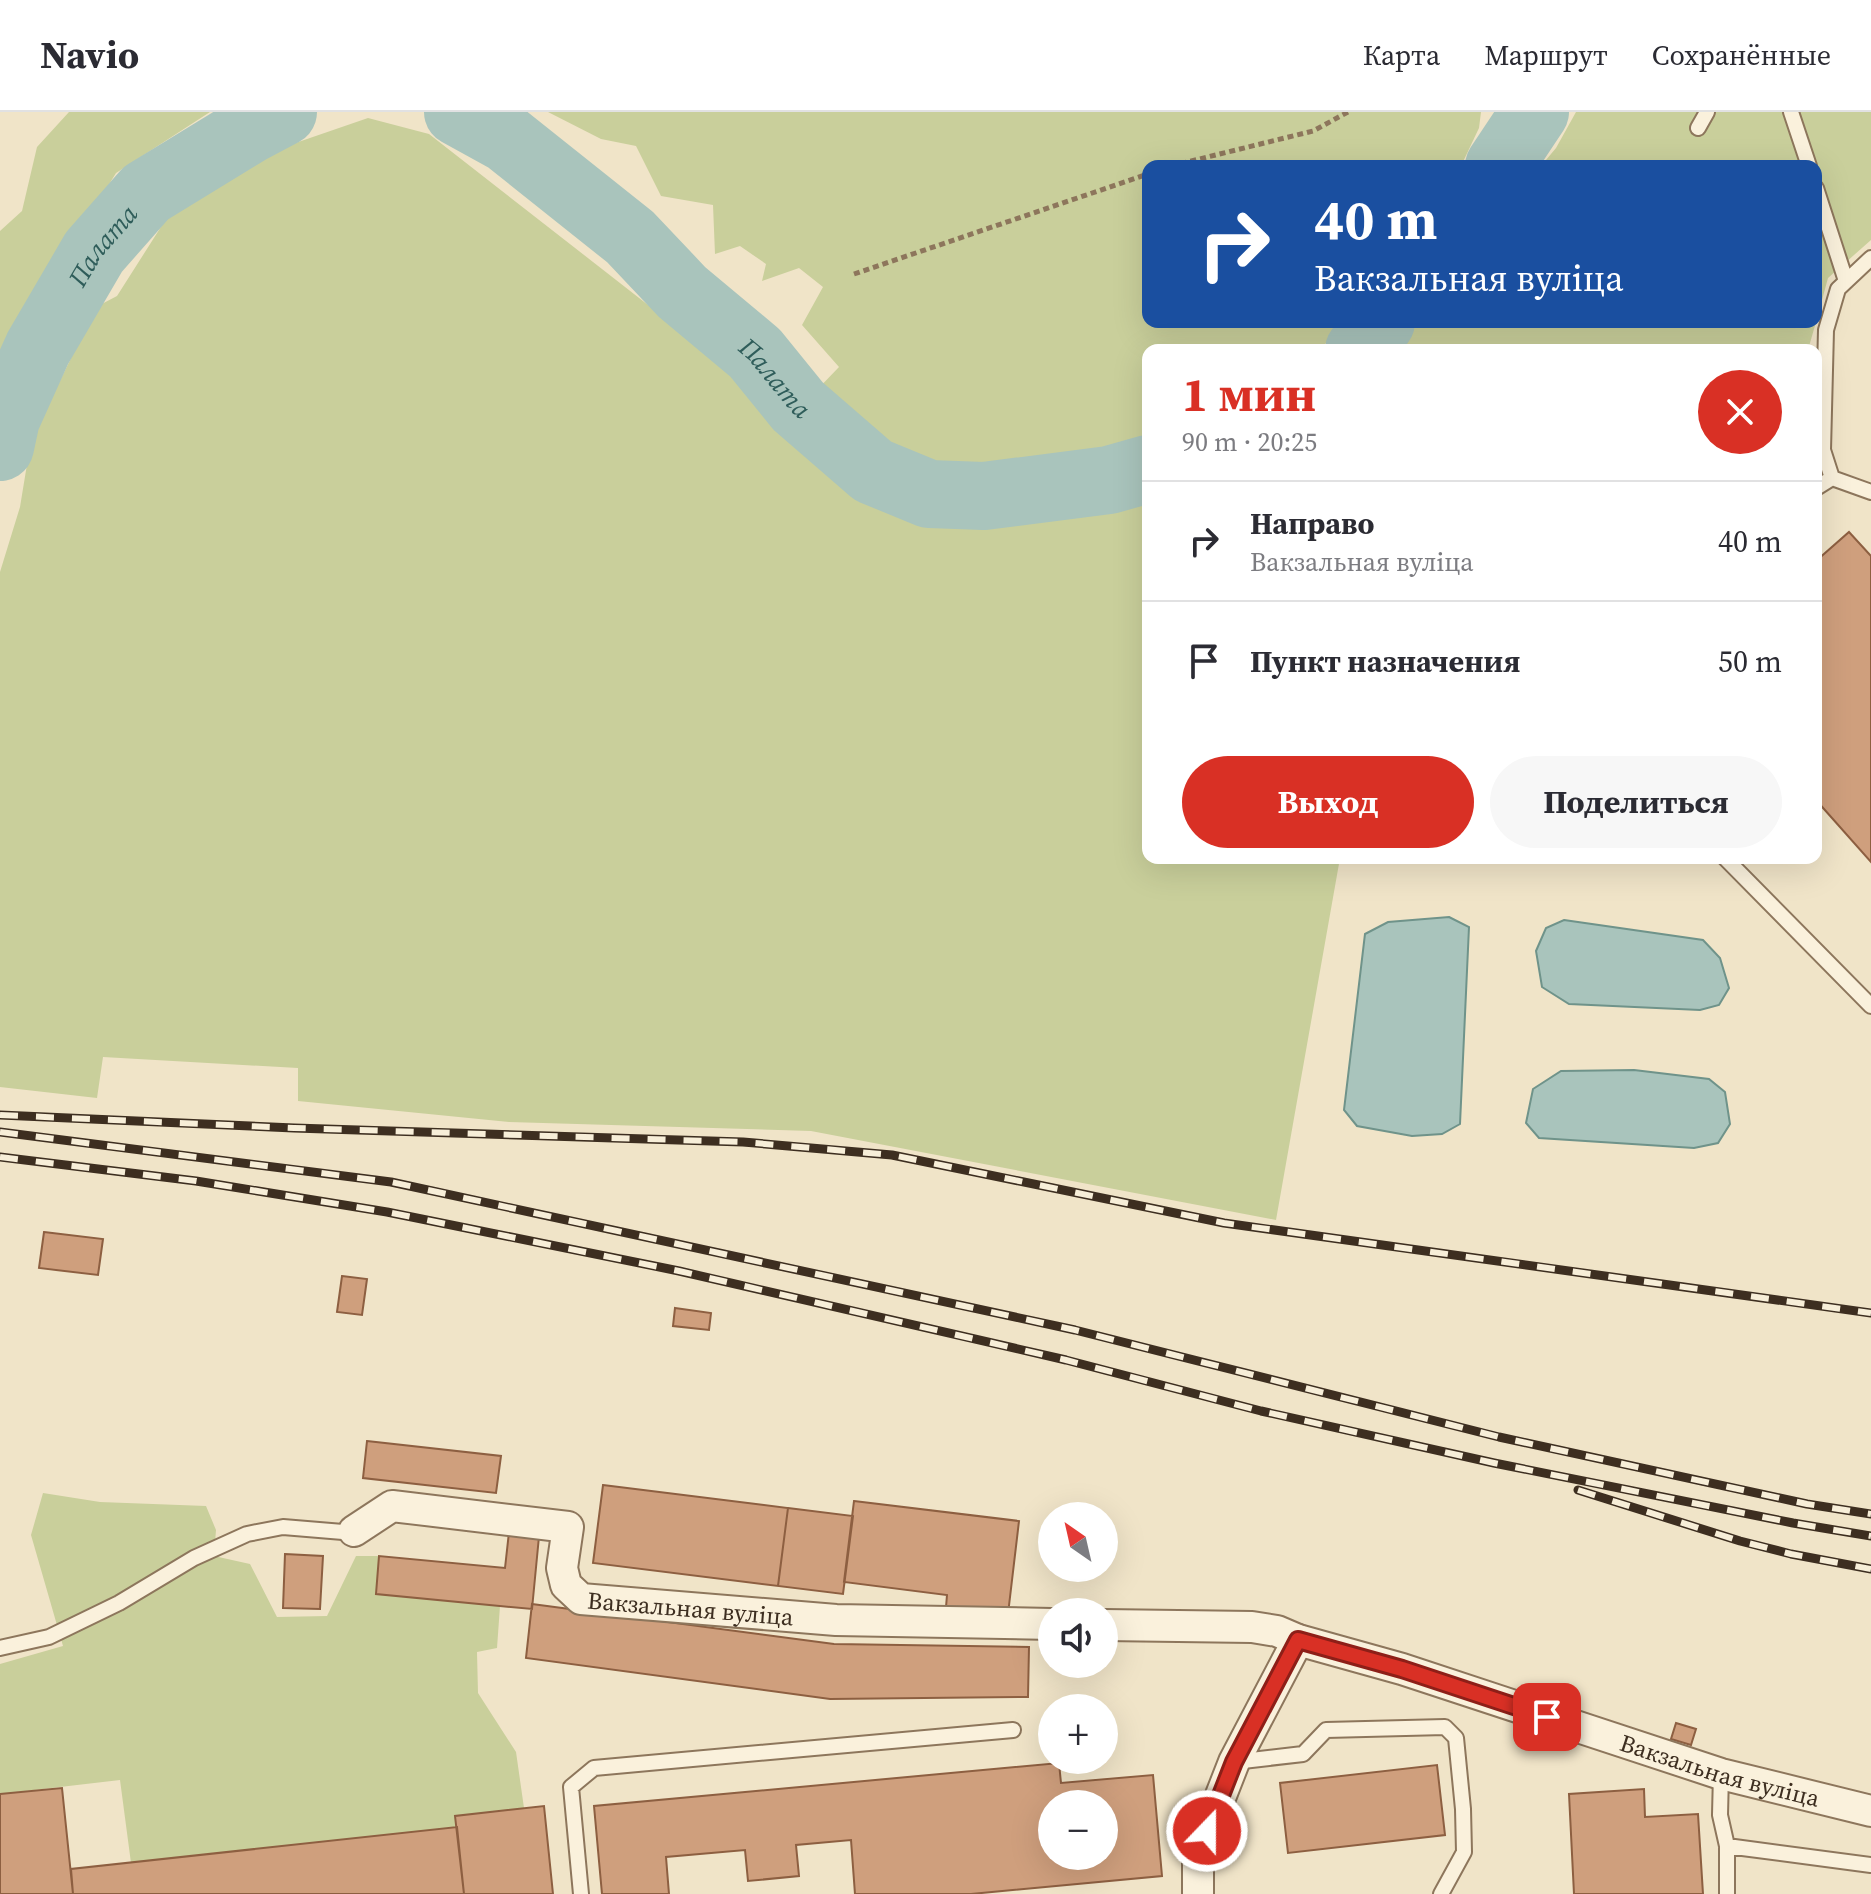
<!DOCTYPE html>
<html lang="ru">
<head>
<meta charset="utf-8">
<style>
  body { margin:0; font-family:"Source Serif 4",serif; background:#f7f7f7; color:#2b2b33; height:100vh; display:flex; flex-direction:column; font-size:30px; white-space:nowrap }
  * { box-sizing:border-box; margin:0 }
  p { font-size:26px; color:#7c7c81 }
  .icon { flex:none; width:44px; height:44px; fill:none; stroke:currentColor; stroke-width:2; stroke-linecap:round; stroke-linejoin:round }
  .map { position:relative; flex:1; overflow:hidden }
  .drawer { position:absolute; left:1142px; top:232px; width:680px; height:520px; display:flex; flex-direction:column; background:#fff; border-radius:16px; box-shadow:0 8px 32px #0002 }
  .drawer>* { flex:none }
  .top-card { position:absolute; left:1142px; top:48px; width:680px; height:168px; border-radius:16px; box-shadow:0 8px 32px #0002; background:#1a4fa0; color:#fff; overflow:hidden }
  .needle { width:52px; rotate:326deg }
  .tools { position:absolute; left:1038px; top:1390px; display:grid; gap:16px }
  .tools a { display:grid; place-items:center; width:80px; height:80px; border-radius:50%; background:#fff; box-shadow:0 8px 32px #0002; font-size:40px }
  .pin { position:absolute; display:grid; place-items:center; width:68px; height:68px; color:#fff; margin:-34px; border-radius:16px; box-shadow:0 4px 12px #0006 }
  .me { position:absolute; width:88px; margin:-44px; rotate:22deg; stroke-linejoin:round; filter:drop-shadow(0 0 6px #0008) }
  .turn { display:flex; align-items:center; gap:28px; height:168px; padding:0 40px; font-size:36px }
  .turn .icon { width:104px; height:104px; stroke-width:2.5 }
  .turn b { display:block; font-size:56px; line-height:68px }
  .round { display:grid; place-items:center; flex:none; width:84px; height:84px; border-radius:42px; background:#f7f7f7 }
  .overview { display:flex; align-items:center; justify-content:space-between; height:136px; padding:0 40px }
  h1 { font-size:48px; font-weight:700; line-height:60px; color:#d93025 }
  .cta { display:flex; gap:16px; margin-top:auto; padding:16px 40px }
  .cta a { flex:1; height:92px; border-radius:48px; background:#d93025; color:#fff; font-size:32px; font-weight:700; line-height:92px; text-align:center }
  .cta a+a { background:#f7f7f7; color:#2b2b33 }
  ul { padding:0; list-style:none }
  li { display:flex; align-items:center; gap:24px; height:120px; padding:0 40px; border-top:2px solid #e1e1e2 }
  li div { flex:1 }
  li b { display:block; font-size:30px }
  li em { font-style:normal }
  header { display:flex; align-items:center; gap:48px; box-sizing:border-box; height:112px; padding:0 40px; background:#fff; border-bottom:2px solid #e1e1e2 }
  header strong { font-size:38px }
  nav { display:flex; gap:44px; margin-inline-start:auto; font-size:28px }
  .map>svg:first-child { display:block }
  .green { fill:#c9cf9b }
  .water { fill:#a9c4bc; stroke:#6f938a; stroke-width:2 }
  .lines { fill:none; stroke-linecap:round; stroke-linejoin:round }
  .river { stroke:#a9c4bc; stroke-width:68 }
  .building { fill:#cf9f7d; stroke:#8d5f41; stroke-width:2; fill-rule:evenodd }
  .service-casing { stroke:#8d765c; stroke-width:18 }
  .minor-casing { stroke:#8d765c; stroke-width:34 }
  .path { stroke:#8d765c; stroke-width:5; stroke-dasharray:6 4; stroke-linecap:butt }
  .service { stroke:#faf1dc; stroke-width:14 }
  .minor { stroke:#faf1dc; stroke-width:30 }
  .rail-casing { stroke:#3d2e20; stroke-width:9 }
  .rail { stroke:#f7eed8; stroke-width:6; stroke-dasharray:18; stroke-linecap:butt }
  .route-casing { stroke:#8d1f18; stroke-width:20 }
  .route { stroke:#d93025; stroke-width:14 }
  .labels { text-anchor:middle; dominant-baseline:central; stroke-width:8; stroke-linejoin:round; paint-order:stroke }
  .street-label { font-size:24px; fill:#3d2e20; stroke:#f7eed8 }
  .water-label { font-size:26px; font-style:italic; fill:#2f5d5a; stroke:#f7eed8 }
</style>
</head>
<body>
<header>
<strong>Navio</strong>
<nav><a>Карта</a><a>Маршрут</a><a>Сохранённые</a></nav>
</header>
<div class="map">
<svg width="1871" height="1782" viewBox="0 0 1871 1782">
  <rect width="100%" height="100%" fill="#f0e4c8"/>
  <path class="green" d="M69 0H210L116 61 44 178 0 275V119L22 99 37 35Z
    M548 0H1481L1479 16 1461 54H1148V210H1344L1320 238H1148V326L1109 339 1034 352 970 355 939 354 888 338 813 282 839 255 802 213 823 175 799 156 762 169 766 152 740 134 715 142 713 93 661 84 636 34 601 27Z
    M1576 0H1871V128L1828 166 1816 210V54H1541L1556 36Z
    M368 6 429 22 716 246 776 309 853 375 935 413 1048 406 1117 394 1148 384V746H1340L1276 1108 811 1019 509 1010 298 989V956L103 945 97 986 0 975V460L20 395 31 328 96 195 117 184 166 107 278 37Z
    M1414 210H1816L1808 238H1391Z
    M43 1381 100 1390 206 1394 216 1418 214 1444 250 1452 277 1505 327 1504 356 1444H379L376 1482 500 1494 497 1536 477 1540 478 1581 516 1640 524 1696 456 1704 457 1715 131 1751 120 1668 0 1682V1552L63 1534 31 1423Z"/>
  <path class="water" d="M1449 805 1469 815 1460 1012 1442 1022 1412 1024 1357 1014 1344 998 1365 822 1388 810Z
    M1564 808 1703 828 1720 846 1729 876 1719 893 1700 898 1569 892 1542 875 1536 839 1546 816Z
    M1634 958 1709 967 1725 980 1730 1012 1718 1031 1694 1036 1539 1026 1526 1011 1533 977 1561 959Z"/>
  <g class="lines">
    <g class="river">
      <path id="s1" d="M458 0 507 27 630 125 682 180 755 241 798 294 873 359 929 382 984 384 1109 368 1148 357"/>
      <path d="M1499 54 1535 0"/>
      <path d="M1359 238 1381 210"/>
      <path id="s2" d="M0 335 6 307 38 236 94 140 146 81 249 18 283 0"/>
    </g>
  </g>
  <path class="building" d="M1849 420 1871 444V750L1816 688V449Z
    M44 1120 103 1127 98 1163 39 1156Z
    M342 1164 367 1167 362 1203 337 1200Z
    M675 1196 711 1201 709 1218 673 1214Z
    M367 1329 501 1344 496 1381 363 1366Z
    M603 1373 788 1396 778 1474 593 1451Z
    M854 1389 1019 1409 1008 1502 946 1495 947 1483 844 1470Z
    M788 1396 853 1404 843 1482 778 1474Z
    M510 1411 540 1414 532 1497 376 1482 379 1444 505 1456Z
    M285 1442 323 1444 320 1497 283 1496Z
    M532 1492 834 1532 1029 1535 1028 1585 830 1587 526 1546Z
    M1676 1611 1696 1617 1691 1633 1671 1627Z
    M1059 1651 1061 1671 1153 1663 1162 1764 971 1782H855L851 1728 796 1733 799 1764 748 1769 745 1738 666 1745 669 1782H602L594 1694ZM1052 1692H1104V1744H1052Z
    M1437 1653 1445 1723 1288 1741 1280 1671Z
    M62 1676 73 1782H0V1682Z
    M1644 1677 1645 1705 1698 1702 1703 1782H1574L1569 1682Z
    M544 1694 553 1782H464L455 1704Z
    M457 1715 464 1782H73L71 1757Z"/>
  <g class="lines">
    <defs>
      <path id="service" d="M1791 0 1809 54
        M1698 16 1707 0
        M1816 76 1846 169
        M1832 366 1823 338 1826 218 1838 177 1871 146
        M1816 376 1832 366 1871 380
        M1725 746 1871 894
        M0 1536 49 1525 119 1491 194 1446 247 1422 283 1415 343 1420 354 1419
        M1234 1650 1303 1642 1326 1618 1445 1615 1456 1626 1463 1697 1464 1740 1441 1782
        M1721 1662 1720 1703 1727 1734V1782
        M1727 1734 1871 1753
        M581 1782 571 1675 594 1656 1013 1618"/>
      <g id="minor">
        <path id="s3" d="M354 1419 392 1394 568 1415 562 1456 566 1473 581 1487 836 1508 1052 1512"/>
        <path id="s4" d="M1104 1513 1252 1515 1277 1519 1298 1528 1402 1557 1721 1662 1871 1699"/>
        <path d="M1198 1782V1742L1234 1650 1298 1528"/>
      </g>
    </defs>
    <use href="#service" class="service-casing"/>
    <use href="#minor" class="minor-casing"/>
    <path class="path" d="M1171 54 1313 19 1348 0
      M854 162 1148 62"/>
    <use href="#service" class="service"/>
    <use href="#minor" class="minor"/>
    <defs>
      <path id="rail" d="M0 1003 294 1016 743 1030 892 1043 1224 1111 1871 1201
        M0 1020 391 1070 1075 1218 1499 1325 1807 1392 1871 1402
        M0 1045 196 1069 387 1100 679 1159 1066 1248 1261 1299 1494 1351 1793 1411 1871 1424
        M1578 1378 1740 1429 1791 1442 1871 1457"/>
    </defs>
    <use href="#rail" class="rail-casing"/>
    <use href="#rail" class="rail"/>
  </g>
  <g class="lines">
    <defs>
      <path id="route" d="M1207 1719 1234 1650 1298 1528 1402 1557 1547 1605"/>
    </defs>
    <use href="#route" class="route-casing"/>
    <use href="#route" class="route"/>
  </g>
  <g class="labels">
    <g class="street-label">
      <text stroke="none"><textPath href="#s3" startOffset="412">Вакзальная вуліца</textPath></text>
      <text stroke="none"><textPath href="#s4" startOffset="638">Вакзальная вуліца</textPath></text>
    </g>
    <g class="water-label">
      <text stroke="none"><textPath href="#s2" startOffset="228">Палата</textPath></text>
      <text stroke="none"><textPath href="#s1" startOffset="416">Палата</textPath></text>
    </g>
  </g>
</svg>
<div class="tools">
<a><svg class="needle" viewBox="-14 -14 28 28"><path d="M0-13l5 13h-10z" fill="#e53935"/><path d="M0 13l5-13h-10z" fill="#7c7c81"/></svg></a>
<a><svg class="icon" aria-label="sound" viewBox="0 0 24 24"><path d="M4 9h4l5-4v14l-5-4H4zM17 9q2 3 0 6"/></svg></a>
<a>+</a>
<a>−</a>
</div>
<div class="pin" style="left:1547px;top:1605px;background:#d93025"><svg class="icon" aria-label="arrive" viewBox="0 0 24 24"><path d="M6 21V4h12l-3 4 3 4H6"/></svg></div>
<svg class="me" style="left:1207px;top:1719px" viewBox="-20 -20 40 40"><circle r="17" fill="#d93025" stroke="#fff" stroke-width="3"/><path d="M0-11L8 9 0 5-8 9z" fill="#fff"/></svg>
<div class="top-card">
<div class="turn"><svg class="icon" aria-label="right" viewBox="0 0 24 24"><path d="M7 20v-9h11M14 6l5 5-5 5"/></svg><div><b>40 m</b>Вакзальная вуліца</div></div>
</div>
<section class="drawer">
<div class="overview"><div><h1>1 мин</h1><p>90 m · 20:25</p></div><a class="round" style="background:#d93025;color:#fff"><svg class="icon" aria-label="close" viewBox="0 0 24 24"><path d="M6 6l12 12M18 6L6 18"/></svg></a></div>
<ul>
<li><svg class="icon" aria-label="right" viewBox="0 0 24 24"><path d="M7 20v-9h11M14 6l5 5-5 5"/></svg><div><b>Направо</b><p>Вакзальная вуліца</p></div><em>40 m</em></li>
<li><svg class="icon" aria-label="arrive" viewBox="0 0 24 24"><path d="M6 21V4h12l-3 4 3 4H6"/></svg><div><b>Пункт назначения</b></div><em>50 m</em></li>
</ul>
<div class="cta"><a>Выход</a><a>Поделиться</a></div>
</section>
</div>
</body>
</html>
